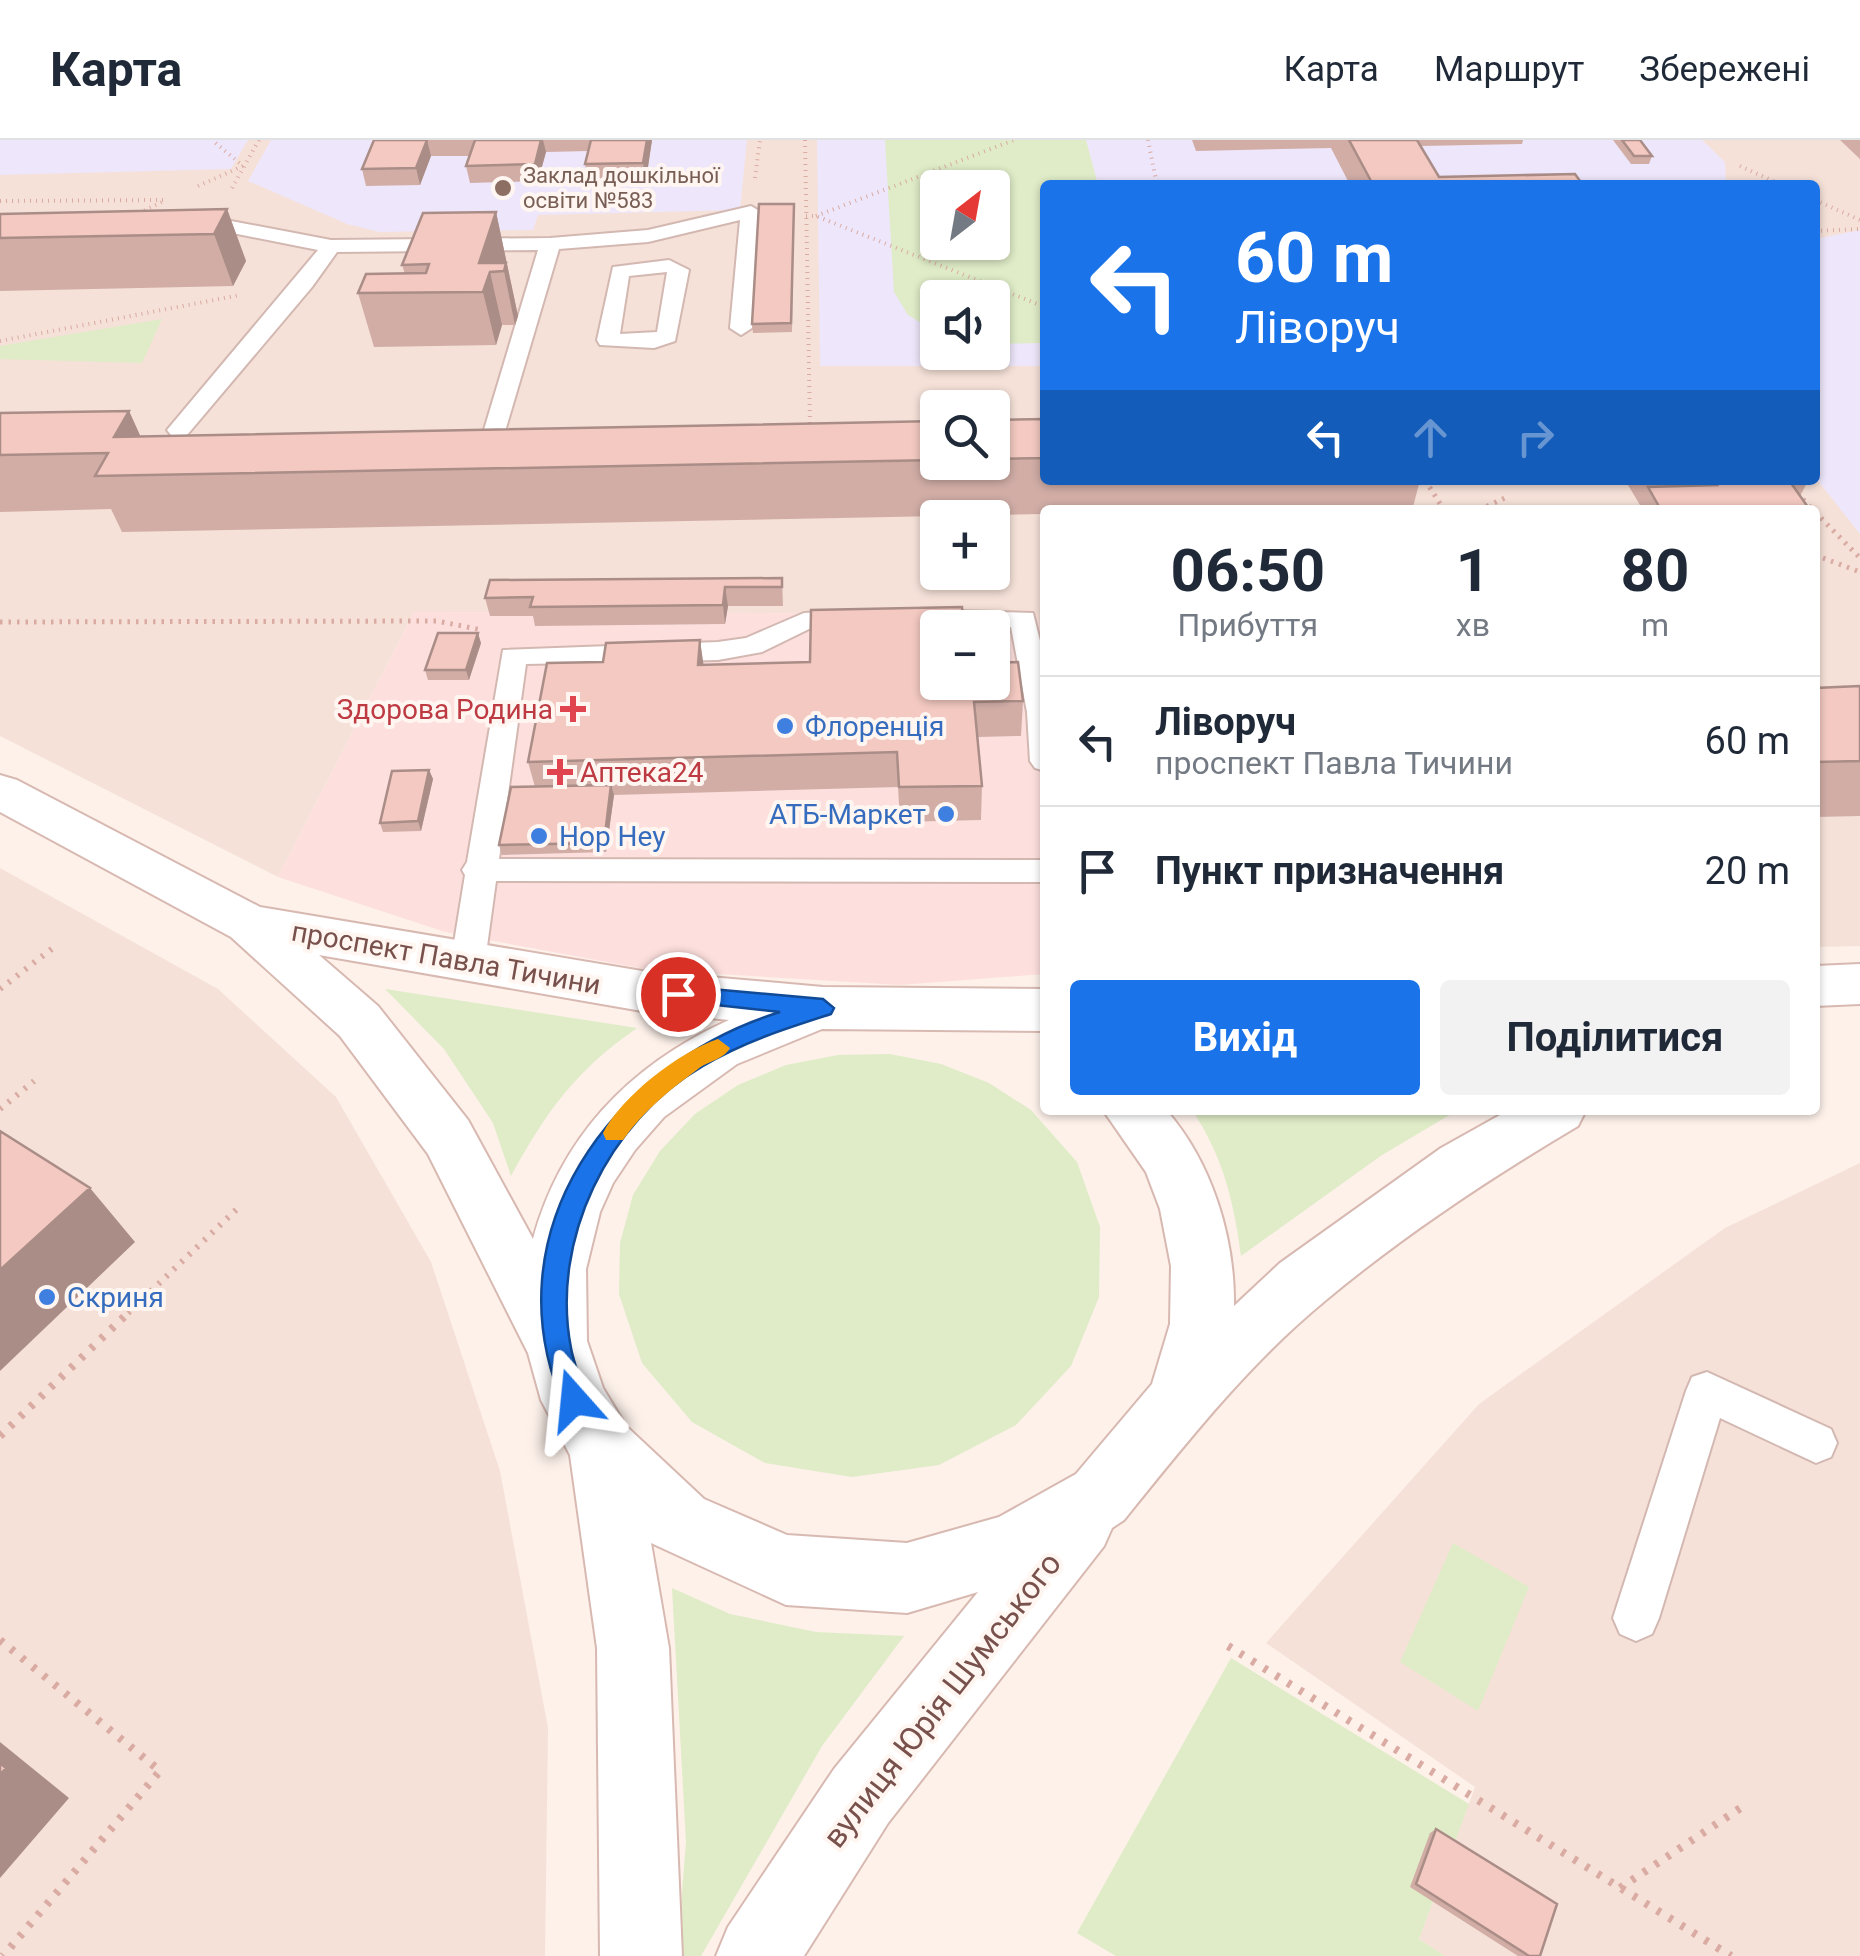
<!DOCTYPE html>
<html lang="uk">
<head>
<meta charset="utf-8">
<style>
  body { margin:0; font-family:Roboto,sans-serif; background:#f2f2f3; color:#1f2937; height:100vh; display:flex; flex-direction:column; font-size:38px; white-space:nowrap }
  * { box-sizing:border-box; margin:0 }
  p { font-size:32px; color:#747a83 }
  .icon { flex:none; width:55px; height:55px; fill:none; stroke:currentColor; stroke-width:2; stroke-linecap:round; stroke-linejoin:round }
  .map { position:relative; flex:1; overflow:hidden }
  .panel { position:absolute; left:1040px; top:365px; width:780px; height:610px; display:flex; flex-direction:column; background:#fff; border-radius:10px; box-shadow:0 2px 8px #0004 }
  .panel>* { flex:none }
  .hud { position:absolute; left:1040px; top:40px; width:780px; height:305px; border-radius:10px; box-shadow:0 2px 8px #0004; background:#1a73e8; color:#fff; overflow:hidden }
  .needle { width:65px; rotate:31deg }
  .controls { position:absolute; left:920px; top:30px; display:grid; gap:20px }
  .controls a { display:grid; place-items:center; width:90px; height:90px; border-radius:10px; background:#fff; box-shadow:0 2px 8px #0004; font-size:50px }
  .pin { position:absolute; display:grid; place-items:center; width:85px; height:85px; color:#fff; margin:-42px; border:5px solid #fff; border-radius:50%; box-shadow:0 2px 10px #0007 }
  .me { position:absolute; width:110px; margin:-55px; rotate:342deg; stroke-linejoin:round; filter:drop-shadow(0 0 8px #0008) }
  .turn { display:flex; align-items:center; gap:35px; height:210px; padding:0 30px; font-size:45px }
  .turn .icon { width:130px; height:130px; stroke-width:2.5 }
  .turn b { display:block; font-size:70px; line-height:85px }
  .lanes { display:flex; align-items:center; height:95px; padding:0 30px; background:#0003; justify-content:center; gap:50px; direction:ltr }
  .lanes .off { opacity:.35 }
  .eta { display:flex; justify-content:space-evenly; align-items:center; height:170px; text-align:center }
  .eta b { font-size:60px; font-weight:700; line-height:70px }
  .button { display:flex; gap:20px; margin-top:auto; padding:20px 30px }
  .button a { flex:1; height:115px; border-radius:10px; background:#1a73e8; color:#fff; font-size:40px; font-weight:700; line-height:115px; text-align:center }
  .button a+a { background:#f2f2f3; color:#1f2937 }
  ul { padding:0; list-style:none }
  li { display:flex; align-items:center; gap:30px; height:130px; padding:0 30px; border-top:2px solid #e0e1e3 }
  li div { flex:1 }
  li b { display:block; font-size:38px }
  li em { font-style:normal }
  header { display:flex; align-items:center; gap:60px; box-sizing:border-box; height:140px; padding:0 50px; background:#fff; border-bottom:2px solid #e0e1e3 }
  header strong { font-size:48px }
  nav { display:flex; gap:55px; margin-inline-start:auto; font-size:35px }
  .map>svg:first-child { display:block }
  .residential { fill:#f5e1d8; fill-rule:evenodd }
  .commercial { fill:#fde0de; fill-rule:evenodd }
  .education { fill:#eee6fa; fill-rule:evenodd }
  .green { fill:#dfecc7; fill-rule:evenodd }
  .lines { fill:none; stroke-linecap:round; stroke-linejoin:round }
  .lane-casing { stroke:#d3b8b2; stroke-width:4 }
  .secondary-casing { stroke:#d8b9b1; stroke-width:4 }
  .path-far3 { stroke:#d9aba3; stroke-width:4; stroke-dasharray:1 5; stroke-linecap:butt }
  .path-far2 { stroke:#d9aba3; stroke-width:5; stroke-dasharray:2.5 6; stroke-linecap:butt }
  .path-far1 { stroke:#d9aba3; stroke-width:6; stroke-dasharray:2.5 8; stroke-linecap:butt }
  .path { stroke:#d9aba3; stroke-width:8; stroke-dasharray:4 10; stroke-linecap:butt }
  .lane { fill:#fff; fill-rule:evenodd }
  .secondary { fill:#fff; fill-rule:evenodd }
  .wall { fill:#d1ada6 }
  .shaded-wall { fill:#aa8d87 }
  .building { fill:#f3c9c1; stroke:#aa8d87; stroke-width:2.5 }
  .route { fill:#1a73e8; stroke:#114b97; stroke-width:2.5 }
  .slow { fill:#f59e0b }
  .education-dot { fill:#8d6e63; stroke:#fff6f1; stroke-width:4 }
  .health-dot { fill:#e0444e; stroke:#fff6f1; stroke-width:4 }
  .shop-dot { fill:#3f7fe0; stroke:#fff6f1; stroke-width:4 }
  .labels { text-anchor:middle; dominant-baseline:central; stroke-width:8; stroke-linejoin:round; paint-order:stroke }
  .far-education-label { font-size:22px; fill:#785e54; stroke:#fff6f1; text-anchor:start }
  .health-label { font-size:28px; fill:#be3a42; stroke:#fff6f1; text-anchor:end }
  .shop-label { font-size:28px; fill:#366cbe; stroke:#fff6f1; text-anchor:start }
  .street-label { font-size:28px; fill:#79514c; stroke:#fff6f1 }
  .near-street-label { font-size:32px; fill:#79514c; stroke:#fff6f1 }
</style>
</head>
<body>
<header>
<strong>Карта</strong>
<nav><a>Карта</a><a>Маршрут</a><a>Збережені</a></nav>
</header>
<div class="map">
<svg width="1860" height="1816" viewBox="0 0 1860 1816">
  <rect width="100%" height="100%" fill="#fdf1ea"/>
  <path class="residential" d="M0 0H1860V806L1815 807V370H1045V520L1037 474 414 472 278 737 0 596ZM1045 45H1815V340H1045ZM938 48H992V102H938ZM938 158H992V212H938ZM938 268H992V322H938ZM938 378H992V432H938Z
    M0 728 218 849 336 957 431 1122 500 1331 548 1588 545 1816H0Z
    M1860 1023V1816H1445L1419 1799 1475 1647 1266 1503 1479 1264 1725 1088Z"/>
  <path class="commercial" d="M414 472 1038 474 1045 520V834L900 845 650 830 445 792 278 737ZM938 488H992V542H938Z"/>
  <path class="education" d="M0 0H248L231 29 0 35Z
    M271 0H747L740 70 538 75 533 90 379 92 347 84 248 41Z
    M817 0H1702L1725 22 1726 45H1045V226H820ZM938 48H992V102H938ZM938 158H992V212H938Z
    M1860 90V394L1815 337V99Z"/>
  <path class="green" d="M885 0H1086L1098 45H1045V203L993 204 992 158H938L937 192 908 175 894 152ZM938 48H992V102H938Z
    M162 179 142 223 0 219V206Z
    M385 849 637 888C576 930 546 972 511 1036L493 983 444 909Z
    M890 914 941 924 989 943 1031 970 1077 1022 1100 1087 1099 1157 1071 1226 1016 1285 939 1325 852 1337 765 1323 692 1282 642 1223 619 1154 620 1103 633 1055 660 1011 695 974 738 945 786 925 838 915Z
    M1192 970H1458L1382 1015 1241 1116C1234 1062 1223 1016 1192 970Z
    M1453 1403 1529 1447 1478 1571 1400 1522Z
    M672 1448 730 1474 816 1492 904 1496 822 1606 701 1816H677L686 1702Z
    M1231 1518 1469 1664 1419 1799 1445 1816H1116L1077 1793Z"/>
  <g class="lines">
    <defs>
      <path id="lane" d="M751 66 761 72 752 188 741 195 730 188 740 80 648 102 559 109 503 298H487L483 293 538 110 337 112 312 147 187 295H171L167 290 318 110 212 89 190 98 183 96V88L210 77 331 100 550 98 648 90Z
        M669 120 689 130 675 201 654 208 600 205 597 200 613 127ZM667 132 657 192 620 194 629 136Z
        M857 470 867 472 871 478 867 484 809 489 762 512 718 520 526 524 499 719 1045 720V742L496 741 485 821 480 830 468 834 456 830 451 821 465 735 462 730 467 722 503 510 718 502 746 498 804 473Z
        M914 470 1033 473 1045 521V631L1035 628 1030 621 1027 572 1011 487 904 484 900 478 904 472Z
        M1707 1232 1831 1289 1837 1303 1831 1317 1816 1323 1720 1278 1659 1478 1652 1494 1636 1501 1620 1494 1613 1478 1686 1251 1692 1237Z"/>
      <path id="secondary" d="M0 635 17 640 260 767 642 831 823 847 1045 849V891L822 889 737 924 664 977 635 1010 613 1043 600 1072 586 1129 587 1201 603 1248 626 1286 704 1359 787 1395 907 1403 999 1377 1076 1334 1152 1244 1170 1184 1171 1126 1160 1069 1146 1032 1103 970H1166C1212 1022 1235 1098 1234 1166L1280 1123 1441 1008 1509 970H1586L1578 986C1490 1038 1404 1095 1326 1160 1249 1223 1186 1303 1124 1380L1112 1388 1104 1406 888 1683 804 1816H716L728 1787 834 1629 978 1452 907 1473 786 1465 651 1403 669 1508 682 1816H600L597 1508 570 1315 541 1260 528 1213 428 1014 340 896 231 797 0 672ZM319 815 642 871 729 880C632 924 562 994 533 1099L468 980 378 866Z
        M1860 824V864L1815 866V826Z"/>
    </defs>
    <use href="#lane" class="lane-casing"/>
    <use href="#secondary" class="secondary-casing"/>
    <path class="path-far3" d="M805 0 810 286
      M1148 0 1157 45
      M1740 26 1782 45
      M755 38 760 0
      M198 46 243 26 212 0
      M232 48 259 0
      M1815 60 1860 80
      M0 61 164 60
      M139 73 164 61
      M806 76H816L1045 167
      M816 76 1014 0
      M1815 91 1860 89
      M0 201 240 155"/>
    <path class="path-far2" d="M1425 340 1444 370
      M1797 353 1813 370
      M1479 370 1507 357
      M1815 372 1860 418
      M1815 415 1860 432
      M0 482 437 481 482 490"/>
    <path class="path-far1" d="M0 849 58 804
      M0 969 34 941
      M128 1173 239 1067"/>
    <path class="path" d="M0 1296 131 1170
      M0 1500 160 1631 3 1816
      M1228 1506 1731 1816
      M1620 1748 1748 1663"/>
    <use href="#lane" class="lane"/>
    <use href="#secondary" class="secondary"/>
  </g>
  <path class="wall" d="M374 0H652L646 40 588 41 585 24 588 11 546 12 538 41 470 43 466 26 469 16H431L420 45 366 46 362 29Z
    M1192 0H1523L1522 4 1420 6 1439 37 1583 45H1224L1225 43 1348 41 1331 8 1196 11Z
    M1613 0H1640L1652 16 1649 24H1631Z
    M1840 0H1860V19Z
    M794 64 792 192 753 193 752 184Z
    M227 69 246 121 233 146 0 151V74Z
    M496 72 518 176 515 185H502L496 205 374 207 358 153 405 134 402 125Z
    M129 271 140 296 938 281V322H992V280L1045 279V340H1420L1413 367 1262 370H1045V374L122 392 111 369 0 372V273Z
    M1625 340H1806L1807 343 1800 356 1810 370H1638L1640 365Z
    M782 438 783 466H728L725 484 535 486 533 476H490L485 458Z
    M700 500 703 525 938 542 1023 561 1021 596 978 597 982 646 981 680 900 682 898 647 614 655 606 712 502 715 499 705 535 647 528 622 603 522Z
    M481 503 469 540H428L425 530Z
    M1860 546V676L1815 677V548Z
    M429 630 433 639 421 691 383 692 380 683Z
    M1436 1689 1540 1816H1518L1410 1747 1430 1693Z"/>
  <path class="shaded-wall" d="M427 0 431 16 420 45 416 28Z
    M541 0H543L546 12 538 41 535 24Z
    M647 0H652L646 40 643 23Z
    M227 69 246 121 233 146 214 94Z
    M496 72 518 176 515 185 504 131 490 132 502 185 496 205 483 152 479 123Z
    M129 271 154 326 114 297Z
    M725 447 728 466 725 484 723 465Z
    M478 493 481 503 469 540 466 530Z
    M700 500 705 535 698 525Z
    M429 630 433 639 421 691 418 681Z
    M611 645 614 655 606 712 604 703Z
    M90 1048 135 1102 0 1231V1130Z
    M0 1602 69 1658 0 1738Z"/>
  <path class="building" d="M374 0H427L416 28 362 29Z
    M475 0H541L535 24 466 26Z
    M591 0H647L643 23 585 24Z
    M1349 0H1417L1439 37 1575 34 1583 45H1225V43L1371 41Z
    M1622 0H1640L1652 16H1634Z
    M759 64H794L791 183 752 184Z
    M227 69 214 94 0 98V74Z
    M496 72 479 123H506L504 131 490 132 483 152 358 153 366 134 426 133 429 124 402 125 423 73Z
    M129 271 114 297 938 281V320L95 336 108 313 0 315V273Z
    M1045 279V318L992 319V280Z
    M1714 340H1806L1807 343H1791L1810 370H1661L1648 347 1717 345Z
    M782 438V447H725L723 465 530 467 533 457 485 458 490 440Z
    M962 467 964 488H938V542H992V523L1018 522 1023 561 974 562 982 646 899 647 897 612 528 622 547 523 603 522 606 503 700 500 698 525 810 522 811 470Z
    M438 493H478L466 530H425Z
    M1860 546V621L1815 622V548Z
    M429 630 418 681 380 683 392 631Z
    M611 645 604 703 499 705 511 647Z
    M0 991 90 1048 0 1130Z
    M0 1623 6 1628 0 1635Z
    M1436 1689 1557 1764 1540 1816H1529L1416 1744Z"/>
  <path class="route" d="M678 846 823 859 834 868 831 874C787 888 743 902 703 926 608 981 550 1100 571 1208 574 1225 582 1243 588 1260L584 1268 574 1272 565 1268C487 1093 612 924 780 872L671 860 667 854 671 849Z"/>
  <path class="slow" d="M718 899 730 908C723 920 708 921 698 929 671 949 642 972 623 1000H606L603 993C622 956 679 912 718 899Z"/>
  <circle class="education-dot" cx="503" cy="48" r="10"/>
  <g class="health-dot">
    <path d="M568 554h10v10h10v10h-10v10h-10v-10h-10v-10h10z"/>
    <path d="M555 617h10v10h10v10h-10v10h-10v-10h-10v-10h10z"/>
  </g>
  <g class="shop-dot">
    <circle cx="785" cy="586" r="10"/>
    <circle cx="946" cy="674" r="10"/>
    <circle cx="539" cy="696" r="10"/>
    <circle cx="47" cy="1157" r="10"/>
  </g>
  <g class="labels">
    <g class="far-education-label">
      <text x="523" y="35">Заклад дошкільної<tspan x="523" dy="25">освіти №583</tspan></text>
    </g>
    <g class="health-label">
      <text x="553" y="569">Здорова Родина</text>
      <text x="580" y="632" text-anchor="start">Аптека24</text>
    </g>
    <g class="shop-label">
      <text x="805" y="586">Флоренція</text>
      <text x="926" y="674" text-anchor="end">АТБ-Маркет</text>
      <text x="559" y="696">Hop Hey</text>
      <text x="67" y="1157">Скриня</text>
    </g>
    <g class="street-label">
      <text transform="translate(446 818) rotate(10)">проспект Павла Тичини</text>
    </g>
    <g class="near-street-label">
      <text transform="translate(942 1560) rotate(-52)">вулиця Юрія Шумського</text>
    </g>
  </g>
</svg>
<div class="controls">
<a><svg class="needle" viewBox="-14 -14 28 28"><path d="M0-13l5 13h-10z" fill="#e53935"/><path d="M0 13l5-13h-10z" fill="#747a83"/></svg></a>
<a><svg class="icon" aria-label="sound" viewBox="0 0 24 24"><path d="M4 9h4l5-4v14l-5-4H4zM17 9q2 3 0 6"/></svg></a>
<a><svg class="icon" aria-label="search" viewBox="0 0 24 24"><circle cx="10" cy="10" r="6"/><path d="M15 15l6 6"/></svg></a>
<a>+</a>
<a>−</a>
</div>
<div class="pin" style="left:678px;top:854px;background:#d93025"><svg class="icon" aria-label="arrive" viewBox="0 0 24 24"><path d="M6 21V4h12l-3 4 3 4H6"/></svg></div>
<svg class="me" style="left:574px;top:1260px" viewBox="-20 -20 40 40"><path d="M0-17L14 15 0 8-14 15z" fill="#1a73e8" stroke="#fff" stroke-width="4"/></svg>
<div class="hud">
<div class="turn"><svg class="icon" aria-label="left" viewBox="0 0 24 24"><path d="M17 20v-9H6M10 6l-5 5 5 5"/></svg><div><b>60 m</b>Ліворуч</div></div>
<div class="lanes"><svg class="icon" aria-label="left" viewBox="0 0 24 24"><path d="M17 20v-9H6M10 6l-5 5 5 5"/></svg><svg class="icon off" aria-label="ahead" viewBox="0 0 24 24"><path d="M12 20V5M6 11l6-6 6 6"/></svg><svg class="icon off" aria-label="right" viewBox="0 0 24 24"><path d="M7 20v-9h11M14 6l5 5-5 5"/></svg></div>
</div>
<section class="panel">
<div class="eta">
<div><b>06:50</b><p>Прибуття</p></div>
<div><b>1</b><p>хв</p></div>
<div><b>80</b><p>m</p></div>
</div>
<ul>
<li><svg class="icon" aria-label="left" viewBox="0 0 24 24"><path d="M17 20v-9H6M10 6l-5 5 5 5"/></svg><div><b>Ліворуч</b><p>проспект Павла Тичини</p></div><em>60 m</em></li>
<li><svg class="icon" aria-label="arrive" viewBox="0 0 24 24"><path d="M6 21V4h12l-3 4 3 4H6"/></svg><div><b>Пункт призначення</b></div><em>20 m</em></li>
</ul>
<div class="button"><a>Вихід</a><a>Поділитися</a></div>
</section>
</div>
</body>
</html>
